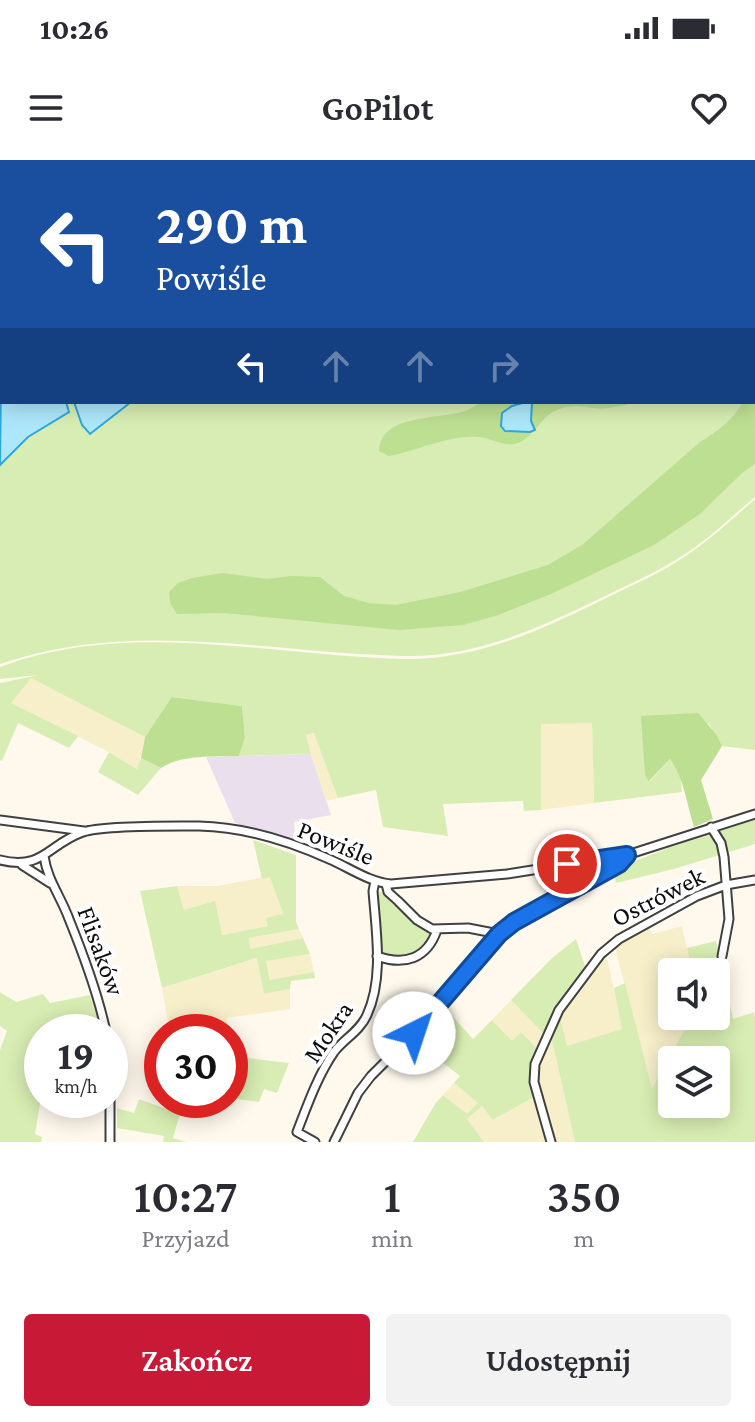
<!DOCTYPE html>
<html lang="pl">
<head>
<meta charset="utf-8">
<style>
  body { margin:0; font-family:"Crimson Pro",serif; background:#f2f2f3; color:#2b2b33; height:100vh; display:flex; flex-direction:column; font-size:30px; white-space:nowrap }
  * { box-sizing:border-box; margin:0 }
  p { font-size:26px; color:#7c7c81 }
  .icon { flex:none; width:44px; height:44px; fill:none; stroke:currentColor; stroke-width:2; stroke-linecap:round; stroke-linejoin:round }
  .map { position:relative; height:982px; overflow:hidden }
  .side { display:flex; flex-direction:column; background:#fff; flex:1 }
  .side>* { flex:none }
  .guide { position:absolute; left:0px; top:0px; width:756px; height:244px; box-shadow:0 4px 20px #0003; background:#1a4fa0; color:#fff; overflow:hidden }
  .buttons { position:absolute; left:658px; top:798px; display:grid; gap:16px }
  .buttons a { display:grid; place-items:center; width:72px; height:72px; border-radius:8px; background:#fff; box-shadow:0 4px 20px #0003; font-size:40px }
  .speed { position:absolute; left:24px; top:854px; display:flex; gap:16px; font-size:40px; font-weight:700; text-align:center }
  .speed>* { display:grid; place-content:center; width:104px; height:104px; border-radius:50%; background:#fff; box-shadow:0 4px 20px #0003; line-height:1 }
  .speed small { font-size:20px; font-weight:400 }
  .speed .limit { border:12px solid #d22; background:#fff; color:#111 }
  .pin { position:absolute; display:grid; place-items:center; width:68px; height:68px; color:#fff; margin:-34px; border:4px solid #fff; border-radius:50%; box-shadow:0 2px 8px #0007 }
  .me { position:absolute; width:88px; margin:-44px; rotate:41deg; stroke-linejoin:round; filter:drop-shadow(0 0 6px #0008) }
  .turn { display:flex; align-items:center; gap:28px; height:168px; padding:0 24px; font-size:36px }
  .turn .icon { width:104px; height:104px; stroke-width:2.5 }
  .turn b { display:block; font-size:56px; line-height:68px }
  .lanes { display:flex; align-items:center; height:76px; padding:0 24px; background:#0003; justify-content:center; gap:40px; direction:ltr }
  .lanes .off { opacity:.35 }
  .eta { display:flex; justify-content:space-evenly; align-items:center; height:136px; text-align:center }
  .eta b { font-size:48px; font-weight:600; line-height:56px }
  .primary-button { display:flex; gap:16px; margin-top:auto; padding:16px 24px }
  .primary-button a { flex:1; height:92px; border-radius:8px; background:#c81a36; color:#fff; font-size:32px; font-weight:600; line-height:92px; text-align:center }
  .primary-button a+a { background:#f2f2f3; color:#2b2b33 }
  .status { display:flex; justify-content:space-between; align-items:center; height:56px; padding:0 40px; background:#fff; direction:ltr }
  .status svg { height:22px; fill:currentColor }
  header { display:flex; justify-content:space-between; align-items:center; height:104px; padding:0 24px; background:#fff; font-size:36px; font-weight:600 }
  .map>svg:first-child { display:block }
  .industrial { fill:#eae0ed }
  .farmland { fill:#f7efca }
  .green { fill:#d8edb3; fill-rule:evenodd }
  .forest { fill:#bddf91 }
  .water { fill:#ade7fb; stroke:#2ea8d8; stroke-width:2 }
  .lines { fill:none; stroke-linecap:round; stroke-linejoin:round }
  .minor-casing { stroke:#404040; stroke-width:11 }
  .minor { stroke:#fff; stroke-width:7 }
  .route-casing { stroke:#114b97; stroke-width:20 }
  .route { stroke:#1a73e8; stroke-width:14 }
  .labels { text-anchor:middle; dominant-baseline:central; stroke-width:8; stroke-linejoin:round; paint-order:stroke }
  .street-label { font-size:26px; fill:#0d0d0d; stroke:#fff }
</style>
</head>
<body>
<div class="status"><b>10:26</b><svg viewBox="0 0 49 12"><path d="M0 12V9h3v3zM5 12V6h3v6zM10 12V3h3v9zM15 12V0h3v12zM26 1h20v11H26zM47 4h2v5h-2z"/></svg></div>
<header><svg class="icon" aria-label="menu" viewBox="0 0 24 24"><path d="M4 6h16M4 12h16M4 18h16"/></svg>GoPilot<svg class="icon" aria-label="heart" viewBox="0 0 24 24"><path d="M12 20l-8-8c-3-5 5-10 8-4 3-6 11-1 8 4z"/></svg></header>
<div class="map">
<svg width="755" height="982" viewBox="0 0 755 982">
  <rect width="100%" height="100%" fill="#fff9ed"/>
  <path class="industrial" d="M311 594 331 655 294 662 295 680 235 663 206 597Z"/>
  <path class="farmland" d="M31 517 145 577 138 609 109 592 10 543Z
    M570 562 592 563 594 643 541 650 540 564Z
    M315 573 338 638 326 641 305 575Z
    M270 716 283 755 268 766 221 775 184 750 177 726H217Z
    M682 766 692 812H672V856H692L652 931 614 784 649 767 652 774Z
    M299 769 303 778 250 789 249 778Z
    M310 794 314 812 271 821 266 801Z
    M606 794 623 869 567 887 559 853Z
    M258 798 264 834 290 829V849L227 858V862L169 867 162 828Z
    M511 840 545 875 538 890 512 882 492 860Z
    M550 872 575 982H554L536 915 537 903Z
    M454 923 478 943 468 955 443 935Z
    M536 936 549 982H484L467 959 482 946 494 960Z"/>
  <path class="green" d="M0 0H314L2 2 0 134Z
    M755 0V337C732 356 710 378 685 394 658 412 628 425 599 439 536 469 475 498 403 496 267 493 134 458 0 504V305L28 277 69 252 66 242H74L90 274 131 242H754V2H751Z
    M755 339V590L722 586 709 564 642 556 645 615 650 621 670 599 680 613 682 632 594 643 592 563 541 564V650L524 651 523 641 443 644 448 676 383 667 376 630 338 638 314 573 306 575 311 594 239 596 245 578 242 546 173 537 145 577 31 518 11 543 78 576 69 588 18 563 2 601 0 600V523L39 515 0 519V507C129 458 270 496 403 499 477 500 539 471 604 439 633 425 663 412 690 393 713 377 734 358 755 339Z
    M109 592 137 609 141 598 161 608 138 635 98 612Z
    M755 658V684L674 709 616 723 612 710 730 664Z
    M253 680 296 695V762L299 769 249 778 250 789 303 778 310 794 266 801 270 820 314 812 315 818 291 821 290 829 264 834 257 798 162 828 140 731 177 726 184 750 215 741 222 775 268 766 266 758 283 754 270 717 262 719Z
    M380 731 429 771 430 782C415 796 402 802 382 794L376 733Z
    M576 779 586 809 554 853 543 873 511 840 552 798Z
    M716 781 733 859 754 852 755 858V982H575L550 872 559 853 567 886 622 869 614 828 625 823 652 929 692 856H716V812H692L687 788ZM672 900H716V944H672Z
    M0 832 16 842 43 834 50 843 90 835 100 867 50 864 49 872H42V932L35 974 42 977 41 982H0V890L7 871 0 866Z
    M442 845 473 879 492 860 512 881 521 872 538 890C530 908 531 917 536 936L493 960 482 946 467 959 484 982H413L435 944 443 935 467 954 478 943 454 923 460 916 414 880Z
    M227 862V872H169V867Z
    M230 896 289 903 277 933 264 929 259 942 230 938Z
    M139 939 180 954 173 978 186 982H163L164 976 117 968V948L134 953Z"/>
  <path class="forest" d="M755 209V304L742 313 700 354 654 385 551 434 498 455 463 465 399 470 224 453 177 454 170 443 169 432 178 423 192 418 223 413 267 419 291 416 320 417 344 436 368 443 396 445 460 432 548 405 582 385 700 282C718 271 732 261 743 242H754Z
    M482 242H635C623 246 605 250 593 248 581 246 569 245 557 250 539 257 534 280 514 284 502 286 490 278 479 277 449 274 417 291 389 296L379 291C381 253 439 260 465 251 470 249 476 245 482 242Z
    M172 537 242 546 245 578 239 596C215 597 182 594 161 608L141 598 145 577Z
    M698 553 716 574 722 586 701 620 713 659 694 667C687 645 684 618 670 599L649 621 645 615 641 556Z"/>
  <path class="water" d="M314 0H704L309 2Z
    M2 133V242H66L69 252 28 277 0 305Z
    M74 242H131L90 274 82 265Z
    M526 242H532L531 261 535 270 530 272 505 271 501 266 502 253 512 246Z"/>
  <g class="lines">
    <defs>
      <path id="minor" d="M0 660 84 671
        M711 667 721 683 724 697 729 759 722 796
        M44 696C47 719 61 737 69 759 84 796 98 833 106 872
        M0 700C43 711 48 684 83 672 104 665 174 666 199 666 243 667 289 681 329 699 350 708 369 722 391 724L507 714 627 695 755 654
        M22 705 50 723
        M386 724 388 732 398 741 417 760 432 769 468 768 499 774
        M377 796C404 806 427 799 437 770
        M110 982V899
        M315 982 297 972C307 946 318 915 334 892 344 879 360 871 367 855 384 818 376 771 373 731L375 721
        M334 982 358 933 371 916 414 873 499 774 514 762 619 704 626 695
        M551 982 534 922 535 904 559 850 601 794 619 779 697 736 726 725 755 720"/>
    </defs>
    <use href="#minor" class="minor-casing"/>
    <use href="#minor" class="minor"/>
  </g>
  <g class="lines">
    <defs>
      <path id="route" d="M414 873 499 774 514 762 619 704 627 695 567 704"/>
    </defs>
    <use href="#route" class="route-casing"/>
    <use href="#route" class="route"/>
  </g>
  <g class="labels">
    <g class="street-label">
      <text transform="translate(336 683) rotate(22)">Powiśle</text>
      <text transform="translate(658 737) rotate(-27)">Ostrówek</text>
      <text transform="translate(101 791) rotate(70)">Flisaków</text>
      <text transform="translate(328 872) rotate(-56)">Mokra</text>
    </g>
  </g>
</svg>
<div class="buttons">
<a><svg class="icon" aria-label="sound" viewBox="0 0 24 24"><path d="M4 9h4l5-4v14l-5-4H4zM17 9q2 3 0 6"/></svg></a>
<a><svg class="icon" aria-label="layers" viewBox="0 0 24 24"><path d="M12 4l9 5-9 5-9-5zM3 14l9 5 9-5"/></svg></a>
</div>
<div class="speed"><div>19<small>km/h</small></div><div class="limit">30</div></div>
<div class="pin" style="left:567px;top:704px;background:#d93025"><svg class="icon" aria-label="arrive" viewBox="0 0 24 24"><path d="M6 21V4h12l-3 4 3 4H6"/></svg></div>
<svg class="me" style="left:414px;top:873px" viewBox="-20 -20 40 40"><circle r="19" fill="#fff"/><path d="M0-13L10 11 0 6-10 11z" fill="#1a73e8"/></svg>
<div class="guide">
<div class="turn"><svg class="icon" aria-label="left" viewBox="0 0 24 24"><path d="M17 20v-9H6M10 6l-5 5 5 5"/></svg><div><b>290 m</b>Powiśle</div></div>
<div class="lanes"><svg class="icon" aria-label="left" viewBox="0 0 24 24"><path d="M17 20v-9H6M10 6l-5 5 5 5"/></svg><svg class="icon off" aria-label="ahead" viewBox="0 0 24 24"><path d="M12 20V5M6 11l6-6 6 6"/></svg><svg class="icon off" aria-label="ahead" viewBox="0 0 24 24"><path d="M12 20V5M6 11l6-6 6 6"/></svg><svg class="icon off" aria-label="right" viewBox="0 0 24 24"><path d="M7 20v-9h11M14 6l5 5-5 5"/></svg></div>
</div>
</div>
<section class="side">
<div class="eta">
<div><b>10:27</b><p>Przyjazd</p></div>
<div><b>1</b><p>min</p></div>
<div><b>350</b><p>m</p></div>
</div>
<div class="primary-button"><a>Zakończ</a><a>Udostępnij</a></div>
</section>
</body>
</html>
